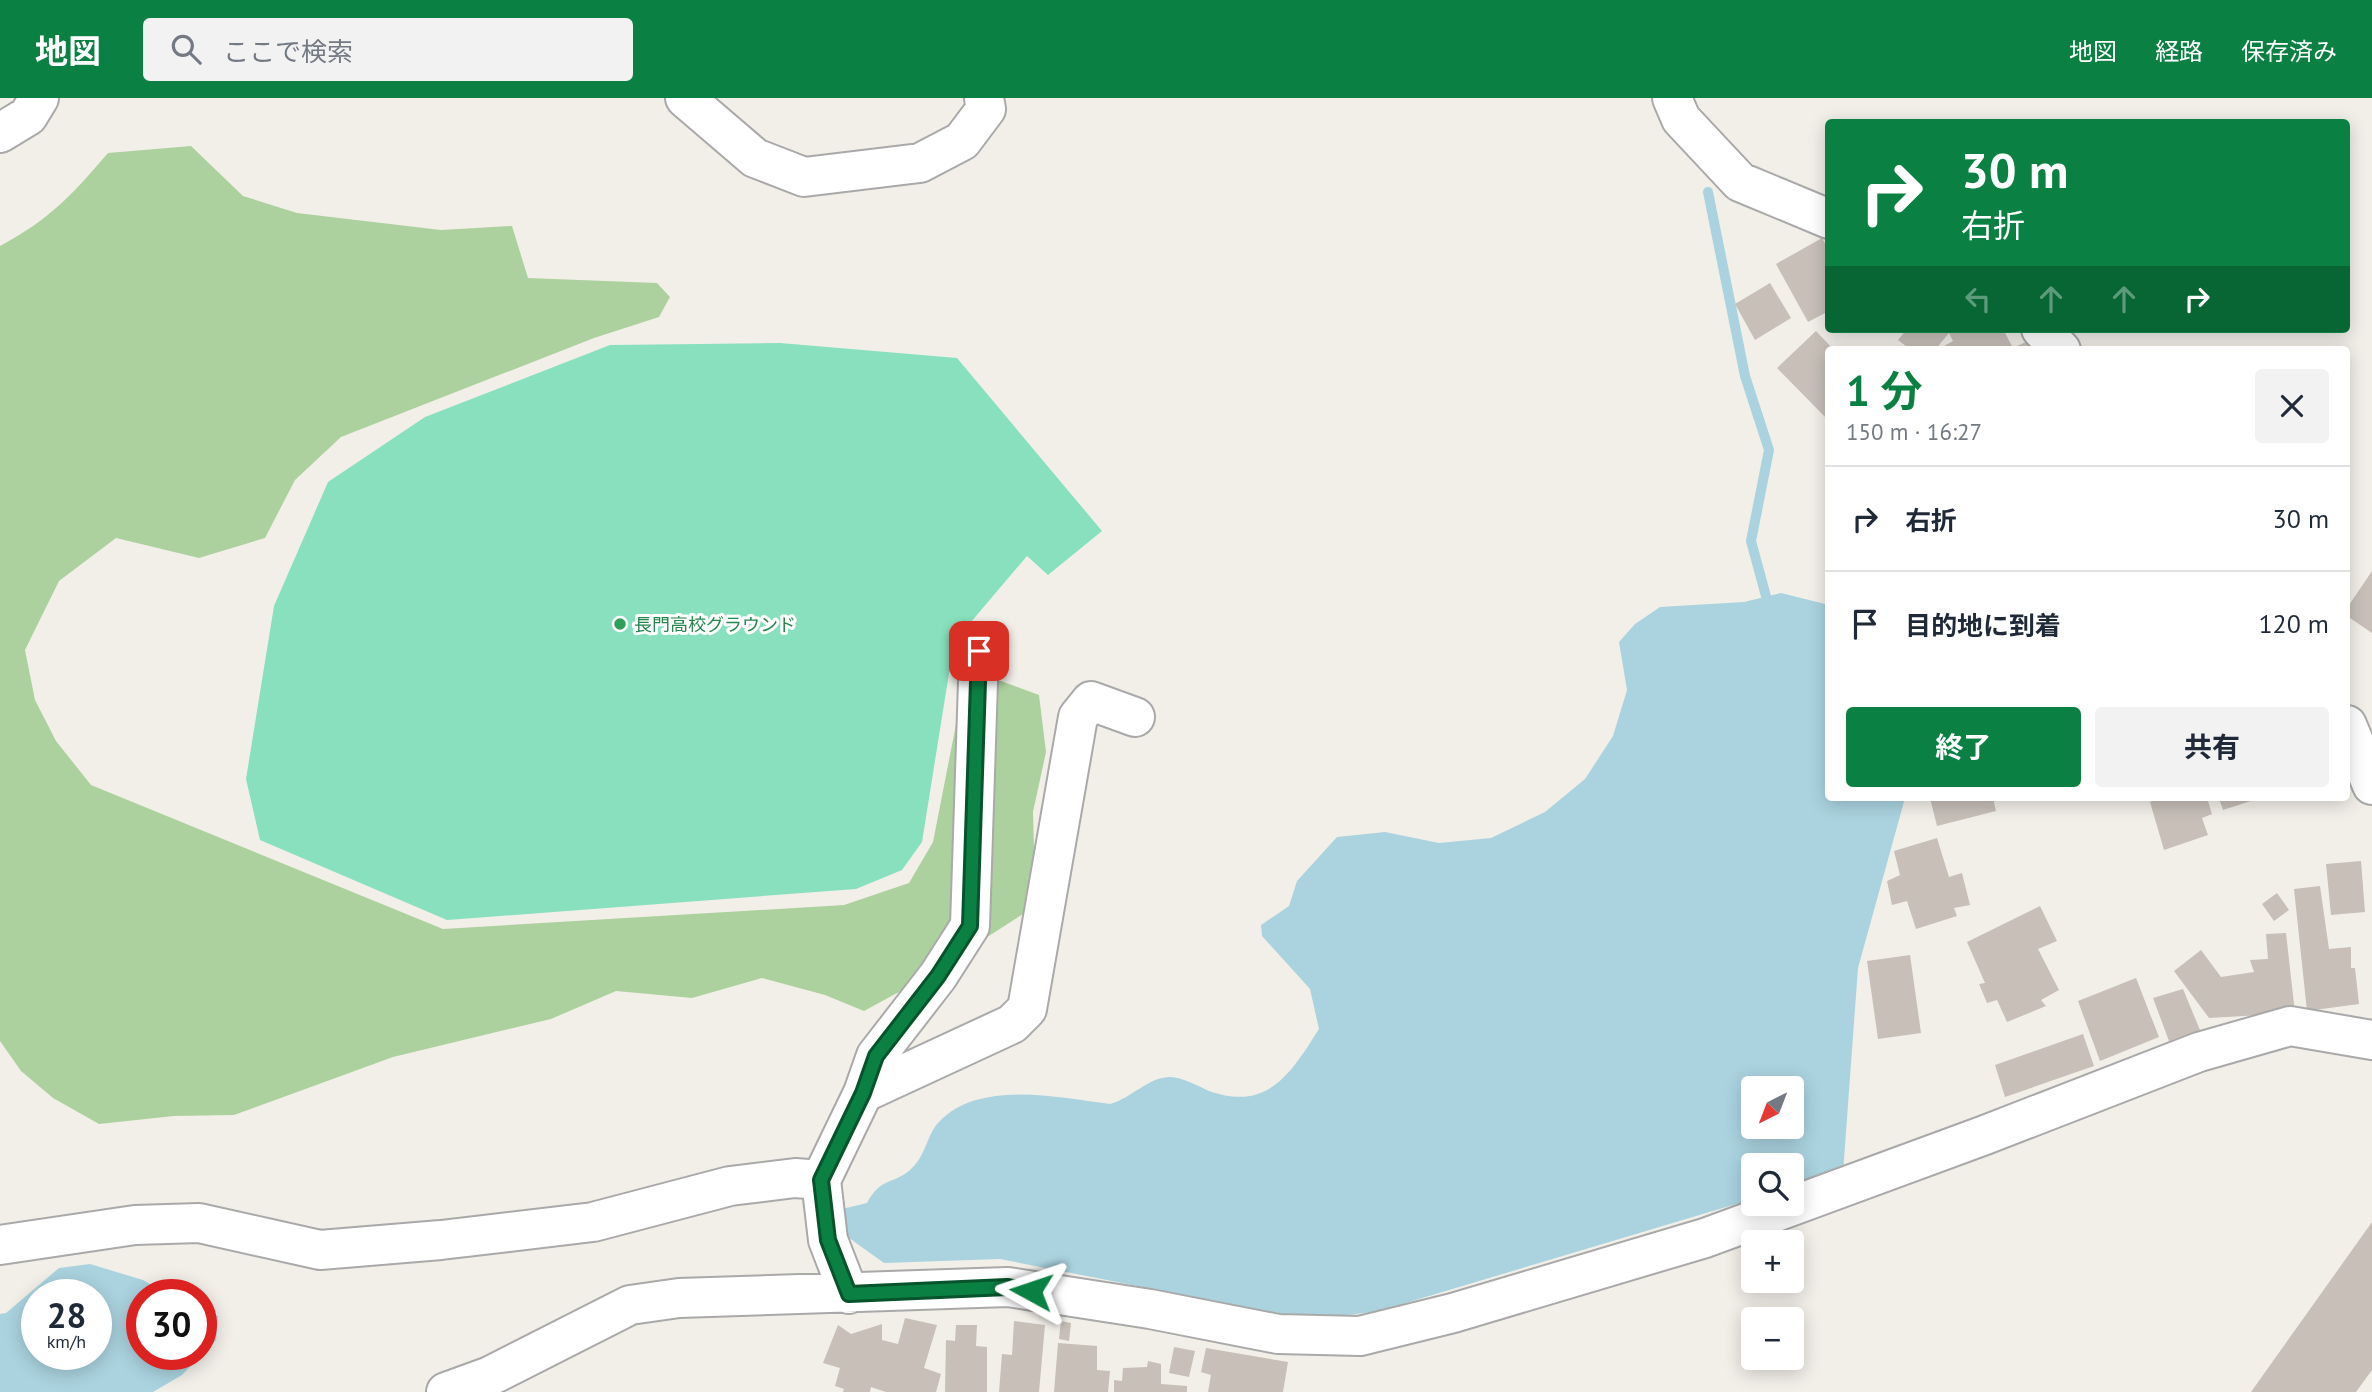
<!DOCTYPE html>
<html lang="ja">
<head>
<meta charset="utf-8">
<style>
  body { margin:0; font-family:"PT Sans","Noto Sans JP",sans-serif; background:#f2f2f3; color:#1f2937; height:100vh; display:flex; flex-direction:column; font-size:26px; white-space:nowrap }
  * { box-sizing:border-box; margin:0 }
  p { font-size:23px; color:#747a83 }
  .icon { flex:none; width:38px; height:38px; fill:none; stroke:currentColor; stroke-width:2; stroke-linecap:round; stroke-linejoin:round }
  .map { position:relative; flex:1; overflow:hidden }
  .drawer { position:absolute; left:1825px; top:248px; width:525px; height:455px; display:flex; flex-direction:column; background:#fff; border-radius:7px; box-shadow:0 4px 18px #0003 }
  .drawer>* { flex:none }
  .guide { position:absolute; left:1825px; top:21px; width:525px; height:214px; border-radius:7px; box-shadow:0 4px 18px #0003; background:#0b8043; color:#fff; overflow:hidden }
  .needle { width:46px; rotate:222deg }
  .fabs { position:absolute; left:1741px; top:978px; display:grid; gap:14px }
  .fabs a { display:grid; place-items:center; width:63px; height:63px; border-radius:7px; background:#fff; box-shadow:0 4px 18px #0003; font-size:35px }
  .speed { position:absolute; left:21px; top:1181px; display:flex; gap:14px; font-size:35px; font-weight:700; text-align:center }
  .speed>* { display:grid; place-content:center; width:91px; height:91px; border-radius:50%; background:#fff; box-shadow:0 4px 18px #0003; line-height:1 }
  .speed small { font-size:18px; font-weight:400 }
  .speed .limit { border:10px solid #d22; background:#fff; color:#111 }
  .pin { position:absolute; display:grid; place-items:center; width:60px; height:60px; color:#fff; margin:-30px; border-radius:14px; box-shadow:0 4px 10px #0006 }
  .me { position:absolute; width:77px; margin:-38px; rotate:275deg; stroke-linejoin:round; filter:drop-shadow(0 0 5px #0008) }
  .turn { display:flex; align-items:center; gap:24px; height:147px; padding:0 21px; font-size:32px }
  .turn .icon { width:91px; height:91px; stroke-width:2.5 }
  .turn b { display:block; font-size:49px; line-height:60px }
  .lanes { display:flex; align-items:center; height:66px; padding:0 21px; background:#0003; justify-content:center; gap:35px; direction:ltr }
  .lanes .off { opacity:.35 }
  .round { display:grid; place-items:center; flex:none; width:74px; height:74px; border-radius:7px; background:#f2f2f3 }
  .overview { display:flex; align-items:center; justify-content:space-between; height:119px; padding:0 21px }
  h1 { font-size:42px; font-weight:700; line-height:52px; color:#0b8043 }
  .action { display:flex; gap:14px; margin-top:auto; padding:14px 21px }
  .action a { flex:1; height:80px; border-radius:7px; background:#0b8043; color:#fff; font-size:28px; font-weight:700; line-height:80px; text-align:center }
  .action a+a { background:#f2f2f3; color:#1f2937 }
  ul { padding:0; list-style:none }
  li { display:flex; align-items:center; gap:21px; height:105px; padding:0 21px; border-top:2px solid #e0e1e3 }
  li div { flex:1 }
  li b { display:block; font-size:26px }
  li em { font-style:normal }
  header { display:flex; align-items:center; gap:42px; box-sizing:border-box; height:98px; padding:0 35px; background:#0b8043; color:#fff }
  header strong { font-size:33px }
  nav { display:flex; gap:38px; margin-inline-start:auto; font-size:24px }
  .search { width:490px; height:63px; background:#f2f2f3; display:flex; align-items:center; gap:18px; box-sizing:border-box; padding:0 24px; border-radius:7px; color:#747a83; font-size:26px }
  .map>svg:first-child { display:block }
  .forest { fill:#add19e }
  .pitch { fill:#88e0be }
  .water { fill:#aad3df; fill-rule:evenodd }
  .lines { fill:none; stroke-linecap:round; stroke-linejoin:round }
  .stream { stroke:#aad3df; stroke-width:10 }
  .building { fill:#c7bfb8 }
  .minor-casing { stroke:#a9a9a9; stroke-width:42 }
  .minor { stroke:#fff; stroke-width:38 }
  .route-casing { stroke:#07532c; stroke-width:18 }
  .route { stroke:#0b8043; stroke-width:12 }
  .leisure-dot { fill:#2e9e5b; stroke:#fff; stroke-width:2.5 }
  .labels { text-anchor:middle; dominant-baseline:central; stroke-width:6; stroke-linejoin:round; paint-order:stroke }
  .leisure-label { font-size:18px; fill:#27864d; stroke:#fff; text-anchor:start }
</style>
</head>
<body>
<header>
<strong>地図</strong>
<div class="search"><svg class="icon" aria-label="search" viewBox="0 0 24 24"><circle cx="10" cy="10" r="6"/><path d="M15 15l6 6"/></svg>ここで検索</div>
<nav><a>地図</a><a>経路</a><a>保存済み</a></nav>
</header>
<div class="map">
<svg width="2372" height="1294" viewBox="0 0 2372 1294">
  <rect width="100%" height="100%" fill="#f2efe9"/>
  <path class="forest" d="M191 48 243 98 297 115 441 132 512 128 528 180 657 185 670 199 659 219 594 240 341 339 295 382 265 440 199 460 116 440 59 483 25 552 35 602 56 643 91 687 443 831 844 807 909 785 933 744 959 611 998 582 1039 597 1046 654 1033 714 1035 789 1026 814 919 883 864 913 825 897 762 880 692 900 616 893 551 921 393 959 234 1017 174 1018 99 1026 53 1000 21 973 0 943V148C50 121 71 98 108 55Z"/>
  <path class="pitch" d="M780 245 957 260 1102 433 1048 477 1027 458 954 544 922 744 902 772 856 791 447 822 260 742 246 681 274 508 328 384 425 319 610 247Z"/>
  <path class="water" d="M1781 495 1829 507V700H1905L1858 870 1843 1075 1792 1090V1068H1754L1753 1101 1379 1213 1310 1222 1000 1161 884 1165 842 1135V1111L867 1105C881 1078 895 1087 912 1070 926 1057 927 1036 939 1024 978 981 1059 1000 1110 1006 1132 1000 1147 980 1169 979 1180 978 1198 988 1209 993 1268 1014 1291 975 1319 931L1310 891 1262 838 1261 827 1289 808 1297 783 1337 739 1385 734 1439 745 1491 740 1545 714 1585 681 1613 638 1627 592 1619 544 1635 526 1660 509 1744 504ZM1754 990H1792V1029H1754Z
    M90 1166 143 1182 169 1197H142V1256H201V1214L218 1218 216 1242 182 1277 153 1294H0V1216L6 1215 59 1170ZM37 1197H96V1256H37Z"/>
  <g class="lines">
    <path class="stream" d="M1708 94 1745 278 1769 352 1751 443 1770 513"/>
  </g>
  <path class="building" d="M1822 140 1829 152V213L1808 224 1776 166Z
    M1770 185 1791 220 1755 242 1735 206Z
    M1907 231H1949L1945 234 1951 231H2003L2013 250 2030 242 2036 252H1946L1944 248 1953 243 1949 235 1935 252H1911L1898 242Z
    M1816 233 1834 252H1829V323L1777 270Z
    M2372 473V535L2347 518V510Z
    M1930 700H1993L1996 713 1937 728Z
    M2160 700H2207L2212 716 2202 720 2208 737 2164 752 2150 704Z
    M2219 700H2260L2223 712Z
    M1937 740 1949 779 1962 775 1970 807 1954 810 1957 818 1916 831 1907 803 1892 807 1887 783 1900 777 1894 753Z
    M2361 763 2365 814 2331 817 2326 766Z
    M2320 788 2329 851 2351 849V870H2355L2359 906 2307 913 2294 791Z
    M2277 795 2289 812 2274 823 2262 806Z
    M2040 808 2057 843 2038 851 2059 892 2041 902 2046 908 2007 924 1997 902 1987 905 1979 886 1985 885 1967 844Z
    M2286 835 2295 915 2209 920 2174 873 2201 852 2221 879 2254 874 2250 862 2268 861 2266 836Z
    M1910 857 1921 935 1878 941 1867 863Z
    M2136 880 2159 939 2100 963 2078 903Z
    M2183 891 2200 932 2169 943 2153 900Z
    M2083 936 2094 968 2005 999 1995 967Z
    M2372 1124V1272L2356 1294H2251Z
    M905 1220 937 1227 924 1270 941 1276 936 1294H886L871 1289 870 1294H843L844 1291 835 1288 840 1270 823 1265 838 1227 851 1236 882 1226V1242L898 1246Z
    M1014 1223 1045 1227 1039 1294H999L1002 1256 1012 1257Z
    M1061 1223 1071 1225 1069 1243 1059 1241Z
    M956 1227H977L976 1248 987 1249V1294H945L946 1242 955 1243Z
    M1058 1245 1097 1248V1272L1110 1273 1108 1294H1054Z
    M1174 1249 1195 1253 1189 1279 1169 1275Z
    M1206 1250 1288 1264 1283 1294H1208L1211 1277 1201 1274Z
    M1148 1263 1161 1266V1286L1187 1288V1294H1114V1282L1122 1283 1123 1270 1147 1269Z"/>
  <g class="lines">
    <defs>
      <path id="minor" d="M685 0 755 60 804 79 920 65 962 43 986 11 984 0
        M1672 0 1681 21 1740 84 1829 121
        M0 35 28 18 39 0
        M2041 231 2061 252
        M2347 627 2372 687
        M863 995 876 958 938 878 970 828 979 553
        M0 1147 135 1127 199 1125 320 1152 441 1142 593 1124 730 1088 795 1080 821 1082
        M849 1196 828 1142 821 1082 863 995 1012 926 1027 911 1078 619 1091 603 1135 619
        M446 1294 490 1278 630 1207 679 1200 1008 1189 1150 1211 1278 1236 1360 1238 1453 1215 1705 1140 1985 1037 2199 954 2290 928 2372 942"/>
    </defs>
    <use href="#minor" class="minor-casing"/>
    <use href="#minor" class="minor"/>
  </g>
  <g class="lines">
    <defs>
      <path id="route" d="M979 553 970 828 938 878 876 958 863 995 821 1082 828 1142 849 1196 1007 1189 1031 1193"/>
    </defs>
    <use href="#route" class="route-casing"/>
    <use href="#route" class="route"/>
  </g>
  <circle class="leisure-dot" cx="620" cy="526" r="7"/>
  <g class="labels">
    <g class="leisure-label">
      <text x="634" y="526">長門高校グラウンド</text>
    </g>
  </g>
</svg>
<div class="fabs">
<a><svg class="needle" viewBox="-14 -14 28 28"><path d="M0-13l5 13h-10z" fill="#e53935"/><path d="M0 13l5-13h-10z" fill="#747a83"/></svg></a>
<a><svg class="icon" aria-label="search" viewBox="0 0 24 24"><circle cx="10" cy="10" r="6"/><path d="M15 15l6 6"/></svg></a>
<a>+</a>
<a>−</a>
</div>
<div class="speed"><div>28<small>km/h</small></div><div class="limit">30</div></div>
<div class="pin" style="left:979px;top:553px;background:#d93025"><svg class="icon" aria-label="arrive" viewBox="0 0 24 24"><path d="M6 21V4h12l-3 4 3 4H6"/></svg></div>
<svg class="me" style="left:1031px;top:1193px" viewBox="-20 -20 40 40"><path d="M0-17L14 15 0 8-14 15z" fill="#0b8043" stroke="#fff" stroke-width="4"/></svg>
<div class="guide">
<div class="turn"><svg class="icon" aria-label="right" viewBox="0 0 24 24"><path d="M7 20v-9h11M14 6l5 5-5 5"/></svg><div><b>30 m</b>右折</div></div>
<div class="lanes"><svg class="icon off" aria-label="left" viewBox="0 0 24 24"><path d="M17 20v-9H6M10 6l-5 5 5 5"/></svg><svg class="icon off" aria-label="ahead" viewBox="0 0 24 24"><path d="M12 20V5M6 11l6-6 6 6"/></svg><svg class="icon off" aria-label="ahead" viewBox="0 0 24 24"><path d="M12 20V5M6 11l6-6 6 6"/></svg><svg class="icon" aria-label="right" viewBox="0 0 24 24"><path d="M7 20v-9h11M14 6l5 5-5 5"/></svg></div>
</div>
<section class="drawer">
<div class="overview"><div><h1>1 分</h1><p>150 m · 16:27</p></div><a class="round"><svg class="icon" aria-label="close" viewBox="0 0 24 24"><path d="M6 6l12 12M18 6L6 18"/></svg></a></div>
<ul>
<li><svg class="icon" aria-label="right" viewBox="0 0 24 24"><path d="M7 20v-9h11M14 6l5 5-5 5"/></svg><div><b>右折</b></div><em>30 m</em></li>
<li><svg class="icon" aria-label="arrive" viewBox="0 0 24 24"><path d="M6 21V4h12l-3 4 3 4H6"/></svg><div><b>目的地に到着</b></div><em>120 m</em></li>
</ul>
<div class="action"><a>終了</a><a>共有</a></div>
</section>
</div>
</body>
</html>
